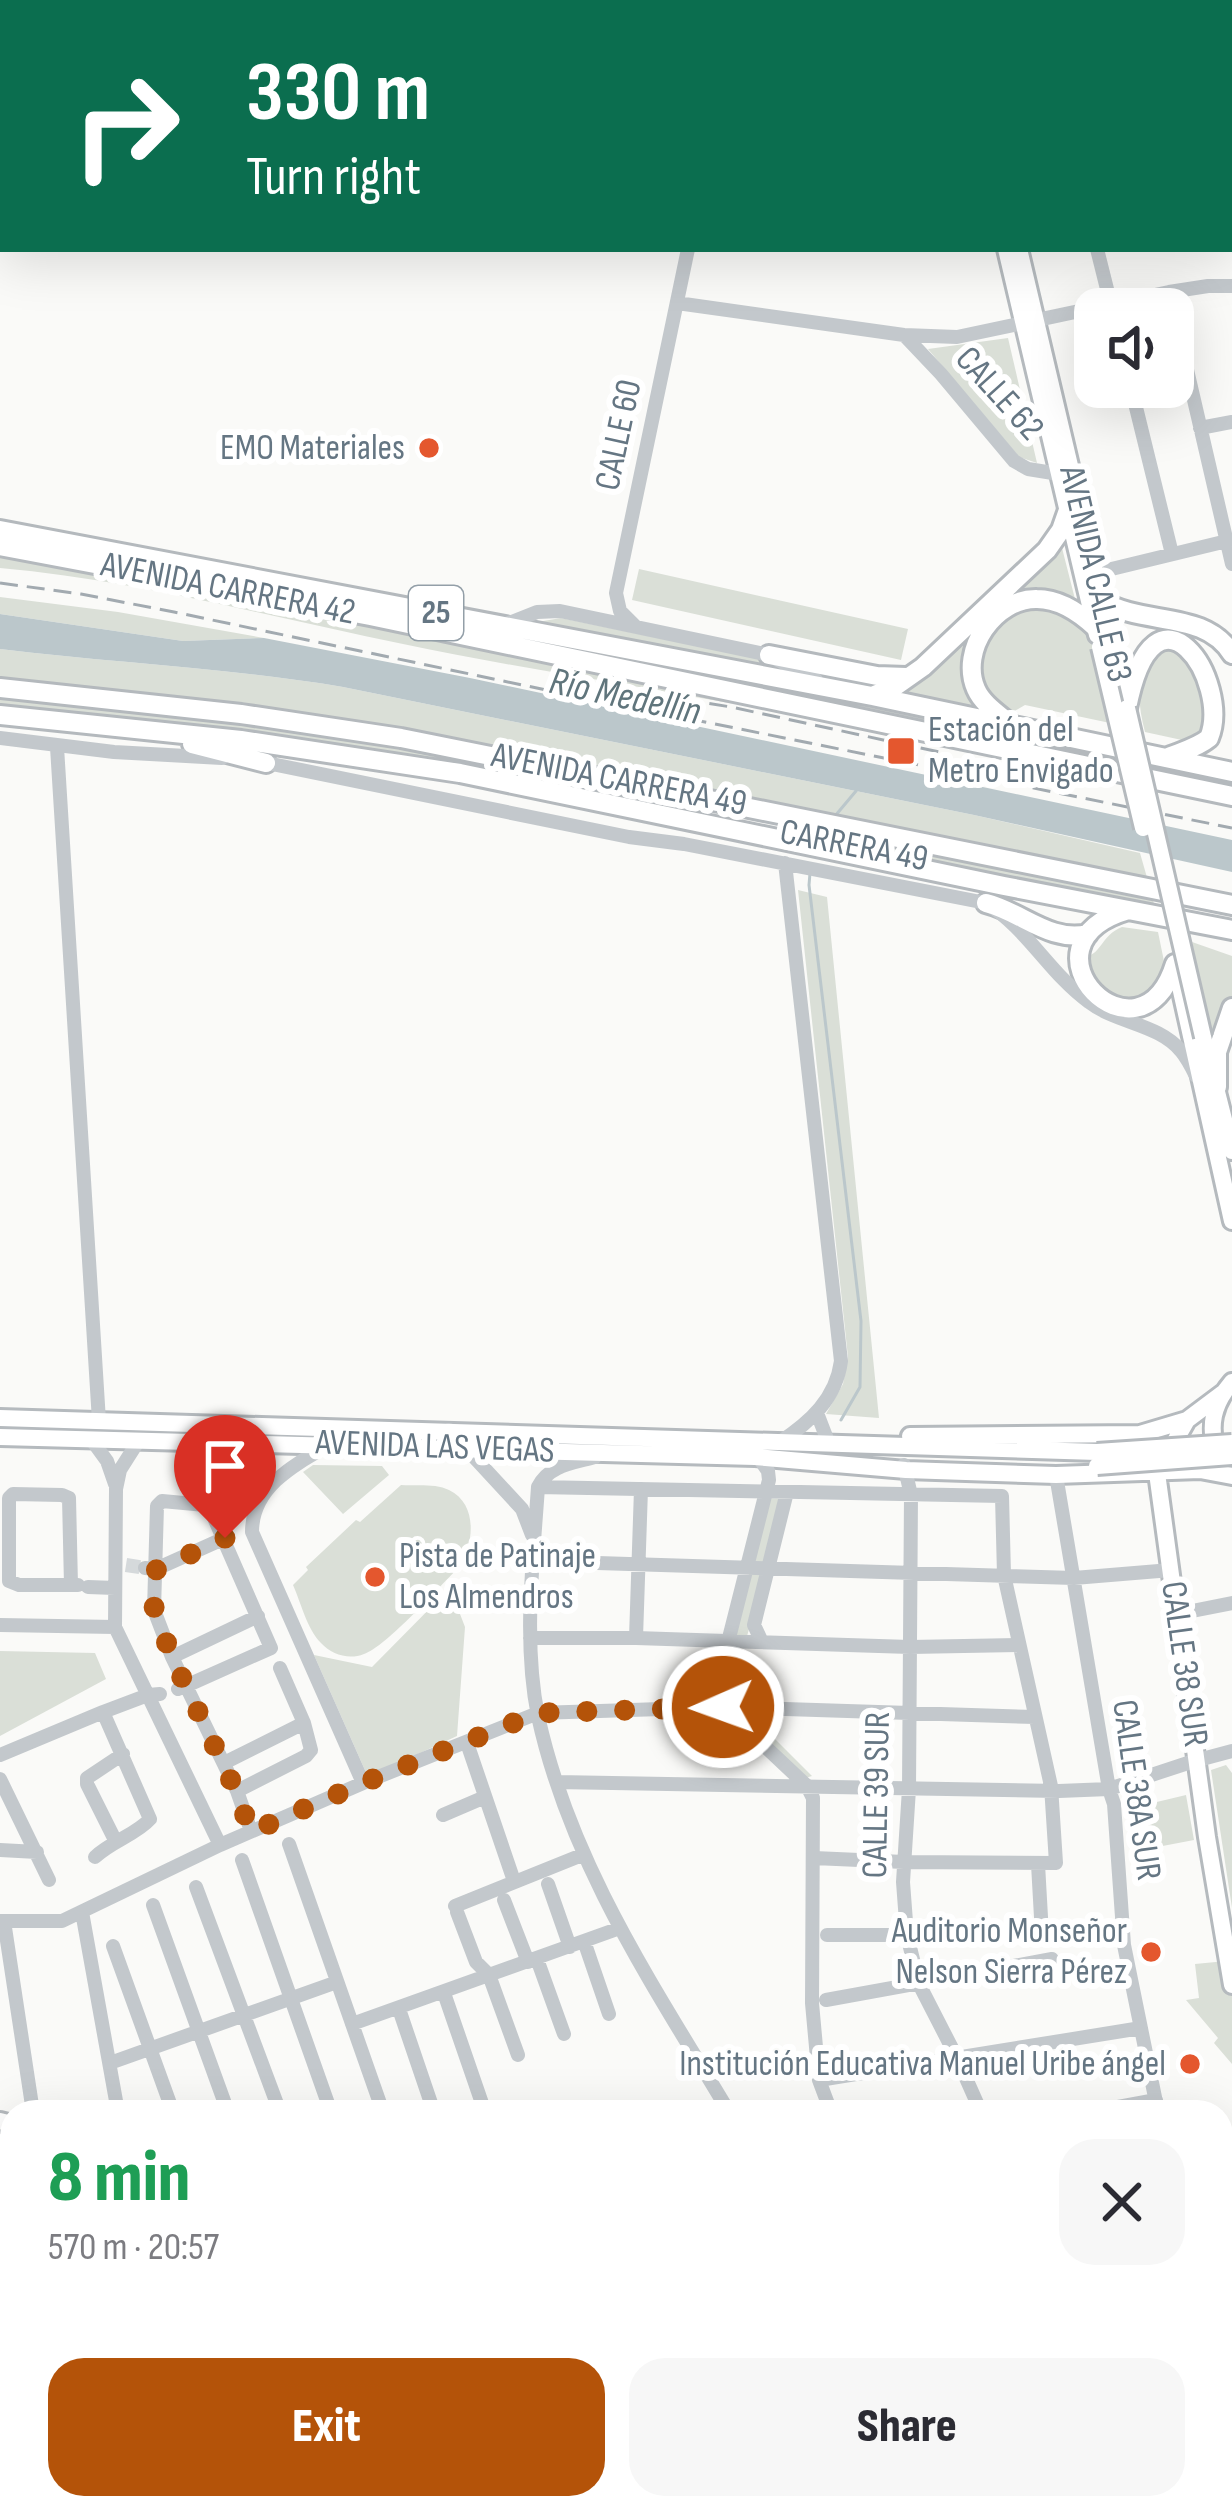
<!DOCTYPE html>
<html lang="en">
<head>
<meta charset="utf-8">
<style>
  body { margin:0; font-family:"Sofia Sans Condensed",sans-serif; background:#f7f7f7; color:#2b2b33; height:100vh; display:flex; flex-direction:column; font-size:45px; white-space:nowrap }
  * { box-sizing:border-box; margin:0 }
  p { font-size:39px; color:#7c7c81 }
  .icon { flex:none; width:66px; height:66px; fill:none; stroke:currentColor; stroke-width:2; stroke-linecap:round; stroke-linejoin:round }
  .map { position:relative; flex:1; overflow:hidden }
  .panel { position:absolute; left:0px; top:2100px; width:1233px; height:420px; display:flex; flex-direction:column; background:#fff; border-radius:36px 36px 0 0; box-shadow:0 12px 48px #0002 }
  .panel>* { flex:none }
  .top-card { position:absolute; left:0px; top:0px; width:1233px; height:252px; box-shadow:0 12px 48px #0002; background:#0b6e4f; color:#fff; overflow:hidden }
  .buttons { position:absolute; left:1074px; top:288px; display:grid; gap:24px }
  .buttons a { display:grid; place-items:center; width:120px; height:120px; border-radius:24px; background:#fff; box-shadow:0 12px 48px #0002; font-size:60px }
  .pin { position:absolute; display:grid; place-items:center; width:102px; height:102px; color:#fff; margin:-123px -51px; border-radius:50% 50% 50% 0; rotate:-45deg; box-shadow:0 0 12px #0007 }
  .pin .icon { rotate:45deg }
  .me { position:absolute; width:132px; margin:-66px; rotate:268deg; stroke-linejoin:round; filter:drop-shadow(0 0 9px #0008) }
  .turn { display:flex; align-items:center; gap:42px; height:252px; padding:0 48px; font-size:54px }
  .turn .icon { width:156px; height:156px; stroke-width:2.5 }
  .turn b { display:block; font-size:84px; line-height:102px }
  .round { display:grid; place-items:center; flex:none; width:126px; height:126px; border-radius:36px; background:#f7f7f7 }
  .headline { display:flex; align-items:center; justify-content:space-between; height:204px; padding:0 48px }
  h1 { font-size:72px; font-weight:800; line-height:90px; color:#1e9e55 }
  .cta { display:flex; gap:24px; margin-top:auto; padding:24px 48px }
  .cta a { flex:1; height:138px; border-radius:36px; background:#b45309; color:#fff; font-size:48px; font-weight:800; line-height:138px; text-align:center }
  .cta a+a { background:#f7f7f7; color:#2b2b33 }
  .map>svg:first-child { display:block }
  .green { fill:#dadfd7 }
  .water { fill:#bbc7cb }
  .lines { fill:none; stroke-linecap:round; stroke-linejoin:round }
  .stream { stroke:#bbc7cb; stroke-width:3 }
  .minor-tunnel { stroke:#d5d9db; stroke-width:14; stroke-dasharray:14 7; stroke-linecap:butt }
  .major-casing { stroke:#b5babe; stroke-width:22 }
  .highway-casing { stroke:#b4b9bd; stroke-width:24 }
  .minor { stroke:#c3c8cc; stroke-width:14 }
  .major { stroke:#fff; stroke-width:16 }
  .highway { stroke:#fff; stroke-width:18 }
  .rail { stroke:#a2aab0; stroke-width:3; stroke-dasharray:18 9; stroke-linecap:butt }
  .major-bridge-casing { stroke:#b5babe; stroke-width:22; stroke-linecap:butt }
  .major-bridge { stroke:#fff; stroke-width:16 }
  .route { stroke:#b45309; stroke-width:21; stroke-dasharray:0 37.8 }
  .poi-dot { fill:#e4572e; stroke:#fff; stroke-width:4.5 }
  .labels { text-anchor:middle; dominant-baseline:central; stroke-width:12; stroke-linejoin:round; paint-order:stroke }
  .shield { fill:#fff; stroke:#939fa8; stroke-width:3 }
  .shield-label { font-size:33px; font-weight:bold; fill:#657683 }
  .street-label { font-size:36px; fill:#657683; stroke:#fff }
  .poi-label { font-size:36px; fill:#657683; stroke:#fff; text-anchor:end }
  .water-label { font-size:39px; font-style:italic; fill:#60757c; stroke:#fff }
</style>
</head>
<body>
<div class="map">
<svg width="1232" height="2520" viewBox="0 0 1232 2520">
  <rect width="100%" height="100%" fill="#fafaf8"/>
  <path class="green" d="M1008 338 1037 463 1019 457 928 349Z
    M1061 544 1076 603 1056 595 974 630C959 669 963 677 983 712L899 693Z
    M0 554 283 608 735 704C625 684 513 667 403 644 270 617 136 580 0 568Z
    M639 569 908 629 901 660 632 600Z
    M0 597 118 612 264 638 183 641 0 614Z
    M1035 606 1063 610 1092 631 1110 723 1025 705 1013 712C998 703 984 695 978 677 969 645 1006 611 1035 606Z
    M561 618 765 660 781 671 526 624Z
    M492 632 831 695 1118 754 1121 765 577 654Z
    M1179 645C1213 655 1232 690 1214 723 1208 731 1199 736 1191 742L1145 732C1135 693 1134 659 1179 645Z
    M0 649C115 663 229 668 343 687L974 815 1140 853 1148 881 880 824 382 726 262 709 0 680Z
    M0 696 334 735 542 773 193 725 0 708Z
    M829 831 1152 896 1154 904 826 842Z
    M798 890 827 897 879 1418 826 1414 843 1384 848 1357Z
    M1122 927 1158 932 1166 971 1149 995 1124 1004 1097 990 1085 957C1103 953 1100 936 1122 927Z
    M1192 942 1232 956V999L1216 1040 1212 1038Z
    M313 1465 382 1466 389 1475 343 1514 303 1472Z
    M401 1485C415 1486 436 1483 449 1490 478 1504 474 1543 460 1566 441 1585 386 1647 364 1654 349 1660 332 1655 321 1643 307 1629 301 1603 293 1585L308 1570 306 1567 356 1520 360 1522Z
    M765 1498 785 1499 744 1647 739 1654 738 1698 761 1713 767 1731 812 1776 802 1779 738 1718 725 1688Z
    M450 1588 465 1627 457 1736 368 1777 314 1655 372 1667Z
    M0 1651 95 1653 106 1679 0 1736Z
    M1226 1765 1232 1773V1908L1211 1770Z
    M1186 1795 1194 1840 1131 1852 1127 1834 1144 1830 1140 1806Z
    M1226 1961 1232 1985V2064L1214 2043 1218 2038 1186 2000 1199 1998 1195 1964Z
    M251 2508H395L392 2520H251Z
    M909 2508H1037L1041 2520H908Z"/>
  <path class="water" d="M0 614 183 641 264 638 470 678 1232 840V872L974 815 343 687C229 668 115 663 0 649Z"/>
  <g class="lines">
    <path class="stream" d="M835 816 856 791
      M810 873 809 885 861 1321 860 1387 841 1420"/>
    <path class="minor-tunnel" d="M126 1565 145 1568"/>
    <defs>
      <path id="major" d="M938 0V3
        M952 0 953 3
        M1006 249 1097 635
        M1019 249 1127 708
        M1175 964 1232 1221
        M1203 1037 1232 1151
        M0 1418 1097 1452
        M1187 1420 1157 1473 1207 1837 1232 1985
        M910 1436 1140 1434 1187 1420 1223 1393
        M0 1437 755 1457 906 1470 1056 1475 1200 1470 1232 1476
        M1217 1453C1208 1426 1213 1404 1232 1382
        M0 2121 12 2124
        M0 2142 12 2145
        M1221 2251 1232 2249
        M1221 2266 1232 2265"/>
      <path id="highway" d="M0 530 872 696 1232 772
        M0 546 370 616 1232 796
        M1101 600C1142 627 1204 609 1232 654
        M769 655 877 676 906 677
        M0 688 241 714 401 738 1232 905
        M872 696 896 686 923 667 1047 550 1061 530 1068 510
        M1127 708C1155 565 1232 682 1209 738 1197 748 1180 752 1166 758
        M0 715 241 740 460 773 1004 886 1232 930
        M1009 723C997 713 982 703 976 689 959 650 995 598 1037 599 1060 599 1079 612 1096 628
        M192 744 266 763
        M986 903C1022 912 1050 943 1088 934
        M1128 910C1009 945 1140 1076 1175 964
        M1217 1087V1052L1232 1008"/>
    </defs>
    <use href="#major" class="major-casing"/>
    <use href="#highway" class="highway-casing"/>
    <path class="minor" d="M611 0 612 3
      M1039 0 1040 3
      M1118 0 1119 3
      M1230 45H1232
      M1230 206H1232
      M1097 249 1112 309
      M1169 292 1232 564
      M677 303 904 335 957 337 1169 292 1208 286H1232
      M904 335 941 374 1014 461 1028 469 1059 474
      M1131 387 1172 554
      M1200 428 1232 422
      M1095 573 1227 541
      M504 625 537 612 560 611 769 655 816 680
      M635 626 620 611 616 593 688 249
      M0 738 114 752 222 758
      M57 747 99 1421
      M262 762 629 837 684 844 986 903C1027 928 1050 974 1089 1002 1116 1023 1159 1024 1181 1051 1187 1058 1192 1068 1196 1076
      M817 1413 827 1439
      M449 1430 522 1509 532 1535
      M91 1439 107 1461 115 1484
      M139 1440 120 1470 116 1489 115 1627 220 1845
      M780 1442C810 1422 836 1399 841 1361L785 863
      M329 1445C294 1465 252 1487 252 1532L363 1783
      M595 1457C573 1463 549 1465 538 1487 533 1562 523 1642 538 1716 570 1863 653 1985 729 2112
      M759 1458 768 1471 769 1480 728 1642 723 1707 807 1786 813 1798 812 2003 819 2080 831 2112
      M904 1465 911 1495 909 1789 903 1882 907 1935 919 1984 957 2058 981 2112
      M1056 1475 1109 1789 1114 1804 1124 1945 1158 2112
      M538 1487 1002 1496 1004 1575 1051 1786 1056 1863 904 1862 814 1858
      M534 1561 1074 1578 1171 1570
      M145 1568 156 1569 225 1538
      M71 1585 69 1498 62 1495 13 1494 9 1498V1581L19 1585H78
      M88 1587 115 1588
      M1177 1614 1232 1603
      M0 1625 115 1627
      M530 1638H636L910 1647 1019 1645
      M636 1638 641 1489
      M762 1642 754 1625 787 1492
      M172 1657 258 1616
      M178 1689 188 1685 271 1648 211 1511 205 1505 162 1501 157 1506 154 1610 172 1657 237 1791 251 1831
      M467 1743 514 1881
      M0 1755 103 1712 148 1695 160 1694
      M224 1763 304 1723
      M0 1779 49 1880
      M557 1782 1059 1791 1109 1789 1191 1762 1232 1751
      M237 1791 306 1756 311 1750 304 1723 280 1668
      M443 1815 485 1797
      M115 1840 87 1784V1778L123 1754
      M289 1844 383 2112
      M0 1850 37 1852
      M95 1857C112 1841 137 1834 150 1819L103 1712
      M242 1860 331 2112
      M548 1884 570 1947
      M196 1887 280 2112
      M504 1900 528 1962
      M153 1905 228 2112
      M455 1906 582 1855
      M82 1912 118 2112
      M457 1912 476 1962 489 1975 518 2055
      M0 1921H62L220 1845 363 1783 538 1713 723 1707 1035 1717
      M4 1921 33 2112
      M827 1935H1042L1038 1864
      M584 1941 609 2014
      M113 1946 173 2112
      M537 1959 564 2034
      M444 1993 485 2112
      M826 2000 1052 1959
      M399 2009 434 2112
      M352 2024 620 1928
      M110 2063 337 1982
      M819 2080 1141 2028
      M1091 2112 1156 2100
      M1221 2165 1232 2163
      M1221 2422 1232 2478
      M99 2508 100 2520
      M1109 2508 1111 2520
      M8 2520 1 2325 7 2219 12 2205
      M234 2520 235 2508
      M506 2520 524 2508
      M837 2520 839 2508"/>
    <use href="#major" class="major"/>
    <use href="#highway" class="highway"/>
    <path class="rail" d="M0 583 81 594 174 612 551 691 1232 828
      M656 695 731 707 939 752"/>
    <defs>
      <path id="major-bridge" d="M1100 647 1143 828
        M1127 708 1203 1037
        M1097 1452 1232 1443
        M1097 1466 1232 1456"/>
    </defs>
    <use href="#major-bridge" class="major-bridge-casing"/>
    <use href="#major-bridge" class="major-bridge"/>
  </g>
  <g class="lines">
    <path class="route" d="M225 1538 156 1570 154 1610 172 1657 236 1791 251 1832 363 1783 538 1713 723 1707"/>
  </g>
  <g class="poi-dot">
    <circle cx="429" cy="448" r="12"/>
    <rect x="886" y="736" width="30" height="30" rx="6"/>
    <circle cx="375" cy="1577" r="12"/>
    <circle cx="1151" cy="1952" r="12"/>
    <circle cx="1190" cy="2064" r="12"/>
  </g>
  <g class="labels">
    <rect class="shield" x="409" y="586" width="54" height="54" rx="9"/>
    <g class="shield-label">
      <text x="436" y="613">25</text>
    </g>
    <g class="street-label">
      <text transform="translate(999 394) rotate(48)">CALLE 62</text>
      <text transform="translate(619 435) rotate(-78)">CALLE 60</text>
      <text transform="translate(1095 574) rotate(77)">AVENIDA CALLE 63</text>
      <text transform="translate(228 589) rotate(11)">AVENIDA CARRERA 42</text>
      <text transform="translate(619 780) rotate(11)">AVENIDA CARRERA 49</text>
      <text transform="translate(854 846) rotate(11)">CARRERA 49</text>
      <text transform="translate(435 1447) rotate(2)">AVENIDA LAS VEGAS</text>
      <text transform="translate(1184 1664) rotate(82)">CALLE 38 SUR</text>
      <text transform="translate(1136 1790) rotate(82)">CALLE 38A SUR</text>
      <text transform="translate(877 1795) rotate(-89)">CALLE 39 SUR</text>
    </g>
    <g class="poi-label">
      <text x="405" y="448">EMO Materiales</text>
      <text x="928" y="730" text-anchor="start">Estación del<tspan x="928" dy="41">Metro Envigado</tspan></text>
      <text x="399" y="1556" text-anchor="start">Pista de Patinaje<tspan x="399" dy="41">Los Almendros</tspan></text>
      <text x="1127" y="1931">Auditorio Monseñor<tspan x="1127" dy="41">Nelson Sierra Pérez</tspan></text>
      <text x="1166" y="2064">Institución Educativa Manuel Uribe ángel</text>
    </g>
    <g class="water-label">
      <text transform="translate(625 697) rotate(12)">Río Medellín</text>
    </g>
  </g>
</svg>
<div class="buttons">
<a><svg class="icon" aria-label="sound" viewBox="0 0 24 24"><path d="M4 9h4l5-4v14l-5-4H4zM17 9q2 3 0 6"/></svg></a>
</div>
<div class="pin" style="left:225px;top:1538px;background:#d93025"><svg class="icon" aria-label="arrive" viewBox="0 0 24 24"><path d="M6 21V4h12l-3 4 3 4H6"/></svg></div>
<svg class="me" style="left:723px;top:1707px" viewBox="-20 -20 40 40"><circle r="17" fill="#b45309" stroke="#fff" stroke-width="3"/><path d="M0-11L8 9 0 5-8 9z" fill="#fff"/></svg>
<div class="top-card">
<div class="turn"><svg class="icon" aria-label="right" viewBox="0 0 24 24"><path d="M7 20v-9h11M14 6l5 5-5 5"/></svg><div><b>330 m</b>Turn right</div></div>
</div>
<section class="panel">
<div class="headline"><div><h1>8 min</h1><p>570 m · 20:57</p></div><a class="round"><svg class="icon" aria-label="close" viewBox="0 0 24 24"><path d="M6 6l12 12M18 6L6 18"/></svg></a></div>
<div class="cta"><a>Exit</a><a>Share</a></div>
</section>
</div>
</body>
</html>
